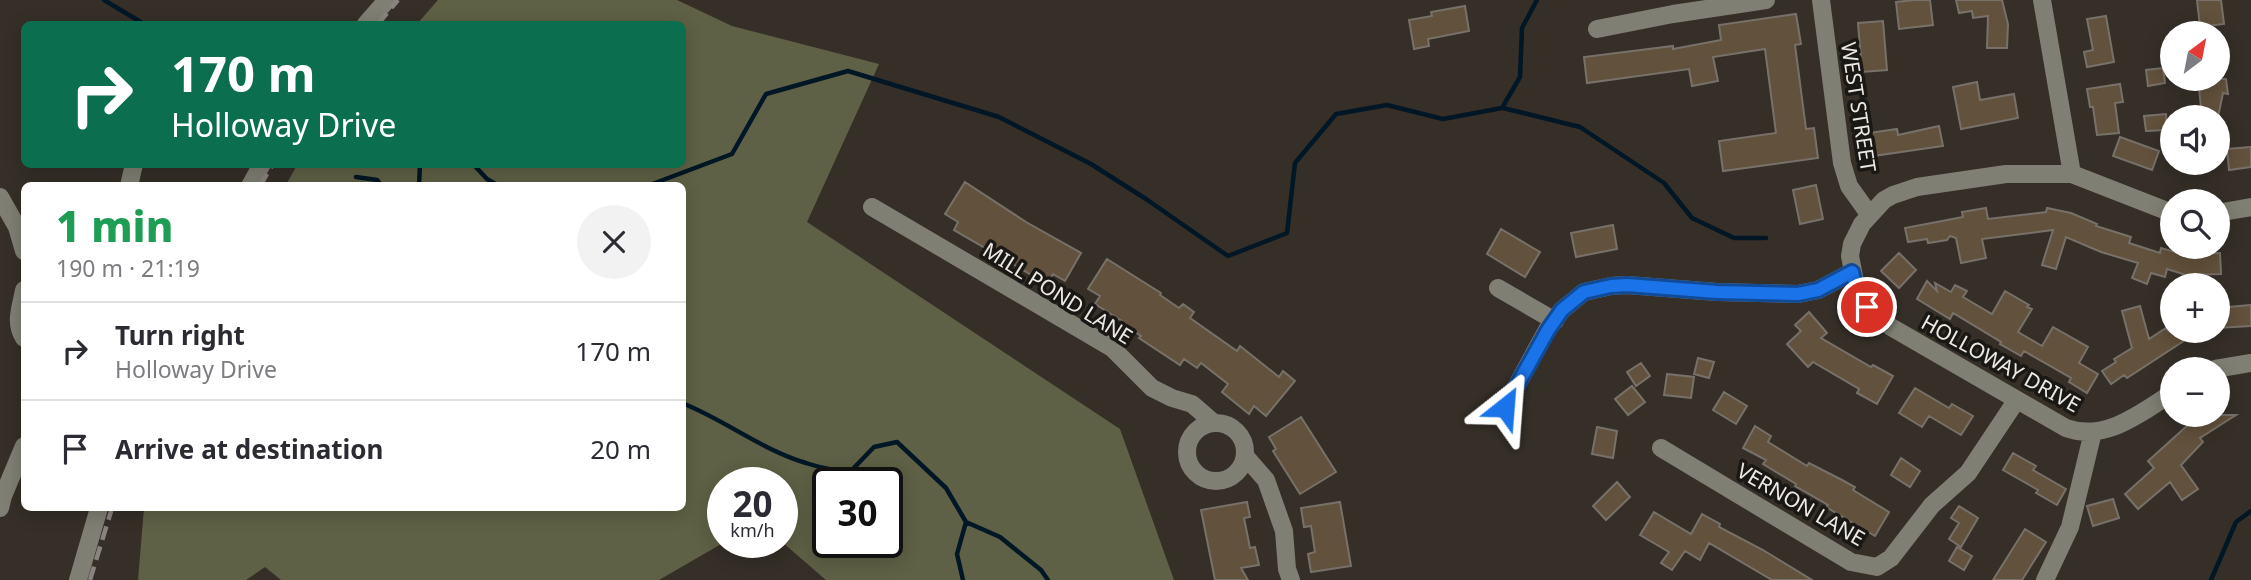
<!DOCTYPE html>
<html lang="en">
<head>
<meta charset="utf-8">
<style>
  body { margin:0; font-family:"Noto Sans",sans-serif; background:#f2f2f3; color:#2b2b33; height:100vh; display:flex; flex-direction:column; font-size:26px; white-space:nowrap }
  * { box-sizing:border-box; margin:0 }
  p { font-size:23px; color:#7c7c81 }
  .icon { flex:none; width:38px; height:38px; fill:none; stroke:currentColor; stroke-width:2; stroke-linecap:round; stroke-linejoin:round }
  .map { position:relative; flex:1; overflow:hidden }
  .drawer { position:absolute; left:21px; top:182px; width:665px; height:329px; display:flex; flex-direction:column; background:#fff; border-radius:10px; box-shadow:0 4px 18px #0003 }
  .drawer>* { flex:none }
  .guide { position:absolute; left:21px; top:21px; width:665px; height:147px; border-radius:10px; box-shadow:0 4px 18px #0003; background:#0b6e4f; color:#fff; overflow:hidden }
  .needle { width:46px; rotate:32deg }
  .tools { position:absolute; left:2160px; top:21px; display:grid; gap:14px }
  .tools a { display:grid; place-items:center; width:70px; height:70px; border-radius:50%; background:#fff; box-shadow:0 4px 18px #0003; font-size:35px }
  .speed { position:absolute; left:707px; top:467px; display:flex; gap:14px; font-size:35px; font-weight:700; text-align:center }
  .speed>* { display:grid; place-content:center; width:91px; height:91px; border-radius:50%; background:#fff; box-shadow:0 4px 18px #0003; line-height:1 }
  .speed small { font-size:18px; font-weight:400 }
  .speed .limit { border:4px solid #111; border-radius:10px; background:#fff; color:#111 }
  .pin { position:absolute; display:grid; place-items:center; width:60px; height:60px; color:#fff; margin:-30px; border:4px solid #fff; border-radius:50%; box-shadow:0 2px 7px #0007 }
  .me { position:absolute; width:77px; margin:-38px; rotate:28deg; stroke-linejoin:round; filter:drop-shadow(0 0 5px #0008) }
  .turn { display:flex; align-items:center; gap:24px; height:147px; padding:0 35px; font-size:32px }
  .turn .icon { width:91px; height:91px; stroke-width:2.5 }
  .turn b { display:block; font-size:49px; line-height:60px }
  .round { display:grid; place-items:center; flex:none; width:74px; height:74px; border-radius:37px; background:#f2f2f3 }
  .head { display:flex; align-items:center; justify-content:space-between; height:119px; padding:0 35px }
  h1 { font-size:42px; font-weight:800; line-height:52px; color:#1e9e55 }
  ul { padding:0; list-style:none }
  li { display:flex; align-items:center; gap:21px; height:98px; padding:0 35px; border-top:2px solid #e1e1e2 }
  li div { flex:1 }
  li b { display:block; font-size:26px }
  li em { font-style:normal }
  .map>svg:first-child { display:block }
  .forest { fill:#5f6146; fill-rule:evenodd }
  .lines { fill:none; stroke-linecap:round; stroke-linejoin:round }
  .stream { stroke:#021725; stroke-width:4.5 }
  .building { fill:#62513c; stroke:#777169; stroke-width:2 }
  .minor { stroke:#807f73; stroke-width:18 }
  .rail { stroke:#8a847f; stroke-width:4.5; stroke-dasharray:14 7; stroke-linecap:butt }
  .route-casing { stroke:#114b97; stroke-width:18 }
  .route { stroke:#1a73e8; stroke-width:12 }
  .labels { text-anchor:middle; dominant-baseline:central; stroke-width:7; stroke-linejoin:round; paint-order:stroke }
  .street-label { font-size:21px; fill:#ece8e4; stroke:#1a1815 }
</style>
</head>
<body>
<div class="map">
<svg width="2251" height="580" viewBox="0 0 2251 580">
  <rect width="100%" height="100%" fill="#352f28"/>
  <path class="forest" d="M438 0H677L732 26 879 64 807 222 1120 429 1174 580H826L782 542V483H723V543L659 580H281L265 567 246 580H138L144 508H682V186L286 185 297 165 682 164V24H417ZM887 483V542H828V483Z"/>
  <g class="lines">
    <path class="stream" d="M104 0 144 24
      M1503 108 1580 127 1664 183 1692 218 1734 238H1766
      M473 164 487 179 499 186
      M356 177 377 180 382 186
      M419 186 420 164
      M647 186 732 154 766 94 848 71 999 117 1091 164 1146 199 1228 256 1287 233 1295 163 1336 114 1387 105 1443 119 1502 108 1520 77 1522 28 1537 0
      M682 403C725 420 762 450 806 463 820 468 835 470 849 473L874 447 897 442 946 488 966 522 1000 537 1041 570 1048 580
      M963 580 957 554 966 522
      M2211 580 2236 522 2251 511"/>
  </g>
  <path class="building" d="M1915 0H1930L1933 25 1899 29 1896 2Z
    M1956 0H2002L2008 24 2007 48H1987L1988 16 1973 18 1972 11 1959 13Z
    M2197 0H2221L2224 24 2200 27Z
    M1465 6 1469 31 1428 39 1429 46 1414 49 1409 20 1432 16 1431 12Z
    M1796 14 1801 44 1795 45 1806 129 1814 128 1818 158 1723 171 1719 141 1776 133 1765 49 1713 57 1718 81 1692 86 1689 69 1587 83 1584 57 1673 46V49L1721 40 1719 25Z
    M2106 16 2114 62 2087 67 2084 52 2093 50 2087 19Z
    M1883 21 1887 70 1862 72 1858 23Z
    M2163 68 2165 83 2148 86 2146 70Z
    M2198 79H2226L2228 94 2223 93 2218 117H2202Z
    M1977 82 1980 100 2014 94 2018 118 1961 129 1953 87Z
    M2120 84 2123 102 2115 103 2119 133 2097 135 2093 107H2090L2087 89Z
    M2166 114 2167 130 2146 131 2144 116Z
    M1939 126 1943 146 1873 156 1869 133 1897 129 1898 135Z
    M2120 137 2159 151 2152 170 2113 156Z
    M2251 147V167L2229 170 2227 149Z
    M965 182 1026 222 1081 253 1065 281 1053 274 1047 284 954 230 958 222 945 214Z
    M1816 185 1823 219 1800 224 1793 190Z
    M1986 208 1988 219 2046 212 2047 208 2071 213 2097 224 2096 226 2131 237 2129 243 2160 253 2161 248 2182 254 2220 253 2221 274 2186 275 2167 269 2165 277 2151 273 2147 284 2132 278 2138 263 2101 252 2066 237 2056 269 2042 265 2053 230 1982 239 1986 258 1961 263 1956 238 1950 236 1947 240 1928 243 1927 239 1908 242 1905 228 1963 217 1962 212Z
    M1613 225 1617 249 1576 257 1571 233Z
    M1501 229 1540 252 1525 277 1487 254Z
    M1899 253 1916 270 1899 288 1881 271Z
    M1107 259 1161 293 1160 295 1179 308 1183 304 1194 312 1190 318 1237 351 1240 346 1279 377 1283 371 1295 381 1266 416 1254 406 1249 414 1222 392 1228 384 1201 363 1197 368 1184 359 1180 365 1139 338 1141 336 1121 323 1122 321 1095 304 1100 296 1088 289Z
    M1927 281 1937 291 1935 283 1951 292 1955 285 1967 291 1963 297 1992 314 2005 291 2029 305 2027 307 2032 309 2018 332 2042 346 2053 327 2088 347 2079 363 2098 374 2087 393 2069 382 2071 378 2024 351 2021 356 2000 344 2001 342 1953 313 1950 319 1917 299Z
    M2251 305V326L2217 328V308Z
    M2140 306 2149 339 2166 328 2168 331H2199L2127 378 2124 375 2111 384 2102 371 2116 362 2114 359 2132 348 2122 311Z
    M1809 312 1827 333 1821 338 1871 367 1873 365 1893 376 1877 404 1857 393 1859 389 1813 362 1808 367 1787 344 1801 331 1795 325Z
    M1698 358 1714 362 1709 378 1694 374Z
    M1641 363 1650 376 1636 386 1627 372Z
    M1667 374 1694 377 1691 398 1664 395Z
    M1632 386 1645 402 1628 415 1615 399Z
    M1915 388 1949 408 1952 404 1973 416 1961 435 1929 416 1922 427 1899 413Z
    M1724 392 1747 406 1736 424 1713 410Z
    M2199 415H2236L2200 438 2203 442 2181 465 2198 489 2182 500 2170 482 2138 509 2125 494 2154 468 2148 461Z
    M1301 417 1336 472 1300 494 1273 451 1276 449 1269 437Z
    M1755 426 1771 436 1768 442 1807 466 1809 463 1842 480 1855 487 1853 490 1889 512 1875 536 1826 507 1828 505 1795 486 1796 484 1763 464 1766 460 1743 448Z
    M1597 427 1617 431 1613 458 1592 454Z
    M2013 453 2036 466 2033 470 2066 489 2057 505 2036 493 2038 490 2003 470Z
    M1901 458 1920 471 1910 487 1891 475Z
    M1617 482 1630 497 1606 520 1593 506Z
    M2113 499 2119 518 2093 526 2087 506Z
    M1247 502 1250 517 1244 518 1250 548 1255 547 1259 565 1241 568 1248 580H1215L1201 510Z
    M1340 502 1351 566 1311 572 1308 554 1315 552 1311 526 1304 527 1301 508Z
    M1959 506 1978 518 1961 547 1949 539 1959 523 1951 518Z
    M1654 512 1691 534 1702 514 1720 524 1719 527 1763 550 1812 580H1772L1709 543 1700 560 1685 551 1672 570 1661 563 1669 552 1640 535Z
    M2025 529 2046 542 2022 580H1993Z
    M1957 547 1972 556 1964 570 1949 561Z"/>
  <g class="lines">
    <path class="minor" d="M1821 0 1842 163 1849 186 1869 214
      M2042 0 2072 174
      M366 24 387 0
      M1597 29 1673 14 1766 0
      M129 186 134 164
      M250 186 262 164
      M0 197 17 227 24 251
      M872 207 1112 348 1152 388 1172 398 1192 404 1214 423
      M2172 213 2072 174H2006L1917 187 1893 195 1884 200 1862 224 1852 244 1850 256 1856 287 1861 298 1877 316 1891 327 2066 428C2105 442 2141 413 2172 393
      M2217 213 2251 207
      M1498 288 1555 321
      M24 290C21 308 14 322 24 338
      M2215 369 2251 363
      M1505 407 1547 330 1562 310 1584 292 1611 286 1627 285 1717 292 1798 294 1818 290 1852 272
      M1187 452a29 29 0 1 1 58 0a29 29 0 1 1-58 0Z
      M1661 448 1851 562 1877 567 1891 558 1932 505 1968 473 2016 401
      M1245 456 1266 480 1284 531 1287 569 1291 580
      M0 508 3 496 24 446
      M78 580 99 508
      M2045 580 2070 527 2093 432"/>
    <path class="rail" d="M378 24 398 0
      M260 186 273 164
      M90 580 112 508"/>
  </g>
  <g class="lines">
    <defs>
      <path id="route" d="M1505 407 1548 330 1562 310 1584 292 1611 286 1627 285 1717 292 1798 294 1818 290 1852 272 1856 287 1867 307"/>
    </defs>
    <use href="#route" class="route-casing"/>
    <use href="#route" class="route"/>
  </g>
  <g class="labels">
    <g class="street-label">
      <text transform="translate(1859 107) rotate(81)">WEST STREET</text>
      <text transform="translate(1058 293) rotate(32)">MILL POND LANE</text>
      <text transform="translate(2001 363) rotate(29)">HOLLOWAY DRIVE</text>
      <text transform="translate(1801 504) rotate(30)">VERNON LANE</text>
    </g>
  </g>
</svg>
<div class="tools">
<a><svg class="needle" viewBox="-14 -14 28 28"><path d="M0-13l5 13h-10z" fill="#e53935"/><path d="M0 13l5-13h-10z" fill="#7c7c81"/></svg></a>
<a><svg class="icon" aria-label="sound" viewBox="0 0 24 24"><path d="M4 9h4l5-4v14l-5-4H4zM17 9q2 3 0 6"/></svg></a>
<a><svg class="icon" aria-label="search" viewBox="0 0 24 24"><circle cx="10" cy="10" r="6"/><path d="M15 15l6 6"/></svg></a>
<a>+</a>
<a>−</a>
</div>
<div class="speed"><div>20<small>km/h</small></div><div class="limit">30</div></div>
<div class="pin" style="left:1867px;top:307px;background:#d93025"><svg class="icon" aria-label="arrive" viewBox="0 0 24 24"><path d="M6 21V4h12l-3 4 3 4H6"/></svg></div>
<svg class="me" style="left:1505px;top:407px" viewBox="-20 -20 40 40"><path d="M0-17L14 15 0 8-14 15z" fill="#1a73e8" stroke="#fff" stroke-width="4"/></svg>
<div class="guide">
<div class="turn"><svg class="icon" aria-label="right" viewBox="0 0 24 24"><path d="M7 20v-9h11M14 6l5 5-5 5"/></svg><div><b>170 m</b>Holloway Drive</div></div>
</div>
<section class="drawer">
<div class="head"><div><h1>1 min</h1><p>190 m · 21:19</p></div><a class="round"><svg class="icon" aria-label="close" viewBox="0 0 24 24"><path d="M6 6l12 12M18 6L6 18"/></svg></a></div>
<ul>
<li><svg class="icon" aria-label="right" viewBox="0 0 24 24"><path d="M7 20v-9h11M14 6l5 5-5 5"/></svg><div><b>Turn right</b><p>Holloway Drive</p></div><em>170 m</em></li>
<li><svg class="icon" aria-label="arrive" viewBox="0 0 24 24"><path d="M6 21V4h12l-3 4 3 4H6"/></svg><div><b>Arrive at destination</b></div><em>20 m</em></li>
</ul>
</section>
</div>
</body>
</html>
